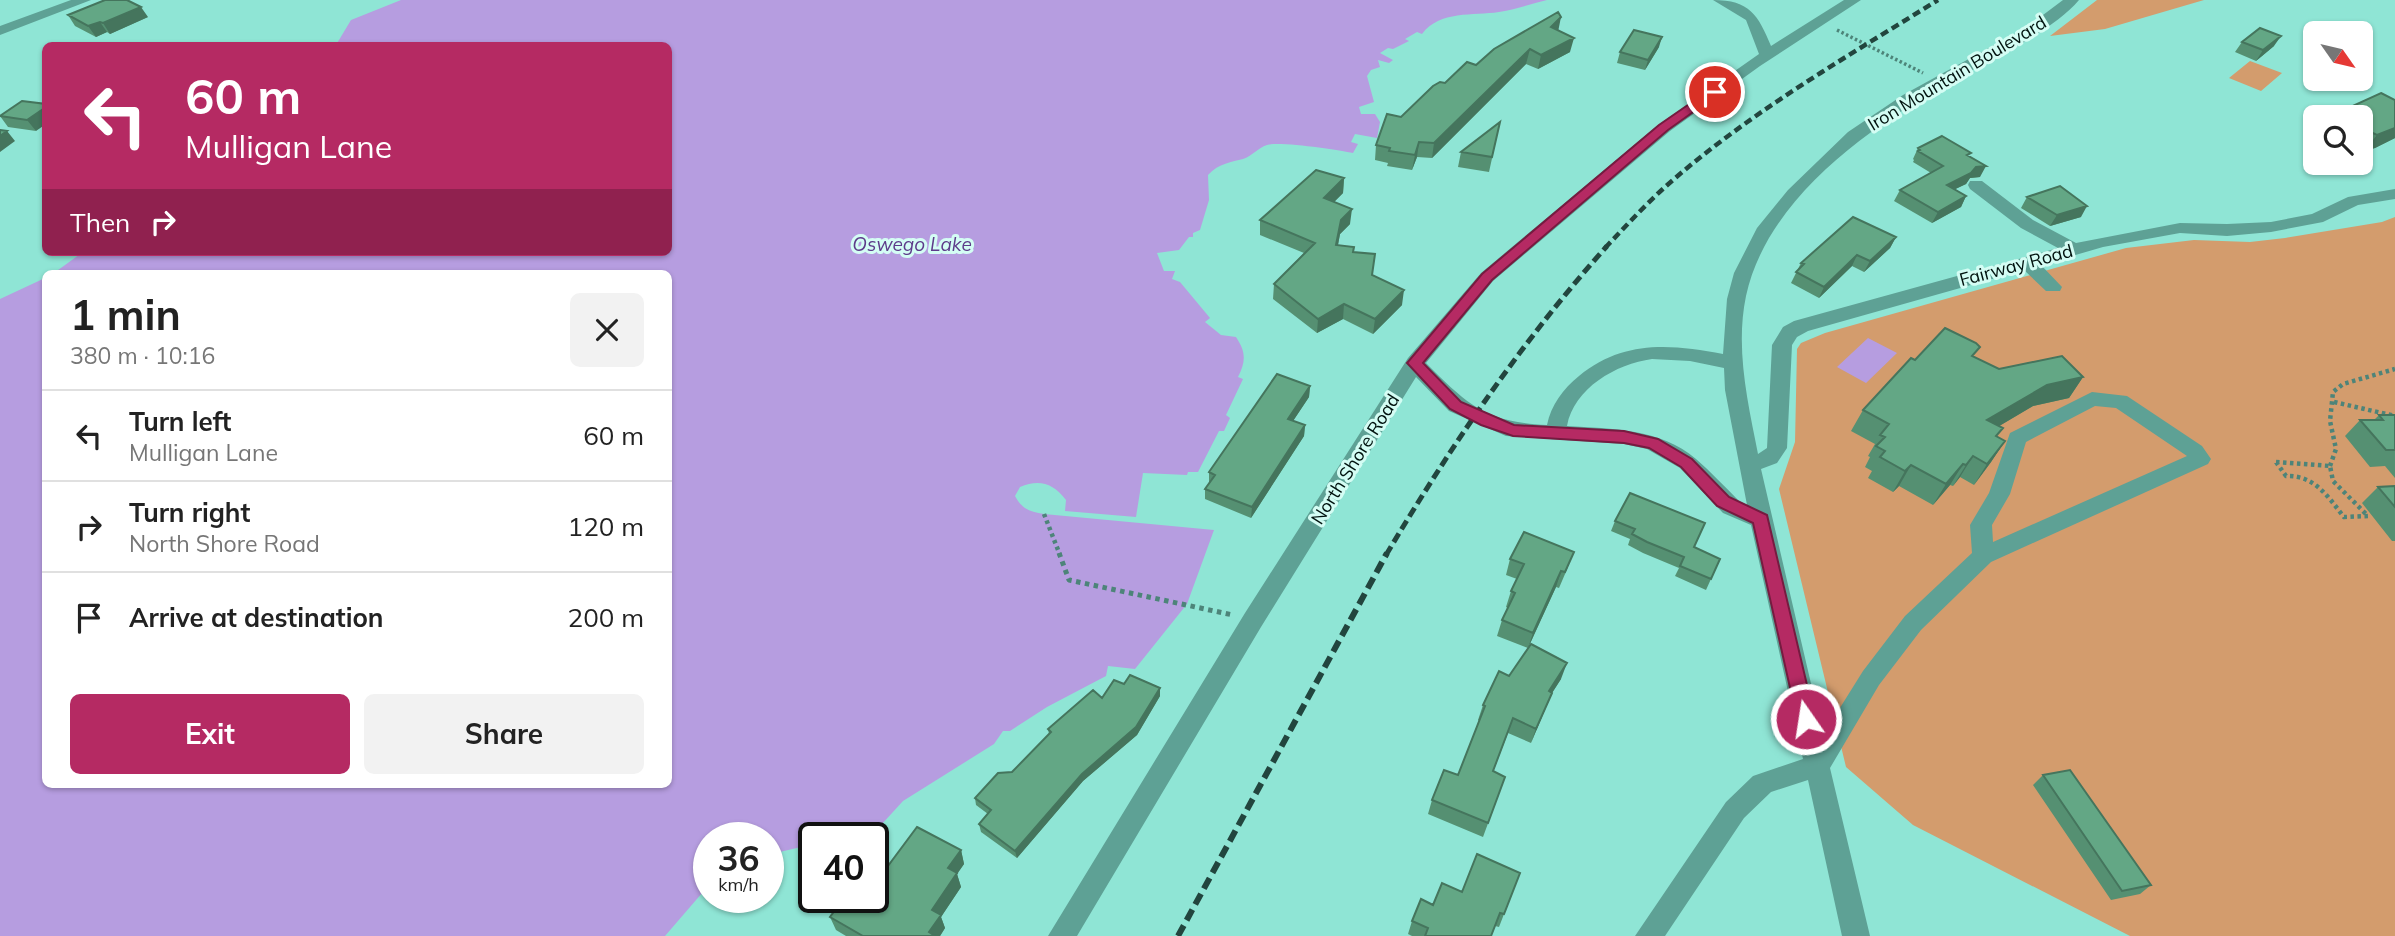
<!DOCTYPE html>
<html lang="en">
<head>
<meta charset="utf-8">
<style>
  body { margin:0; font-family:Mulish,sans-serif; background:#f2f2f2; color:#222; height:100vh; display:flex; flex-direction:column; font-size:26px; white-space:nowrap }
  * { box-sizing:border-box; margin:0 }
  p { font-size:23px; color:#767676 }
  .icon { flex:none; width:38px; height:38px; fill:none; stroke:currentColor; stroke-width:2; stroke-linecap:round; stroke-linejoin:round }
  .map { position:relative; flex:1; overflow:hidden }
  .details { position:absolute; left:42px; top:270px; width:630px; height:518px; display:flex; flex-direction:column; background:#fff; border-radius:10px; box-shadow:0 2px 5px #0004 }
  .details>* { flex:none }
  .hud { position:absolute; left:42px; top:42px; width:630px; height:214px; border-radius:10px; box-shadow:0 2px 5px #0004; background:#b52a63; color:#fff; overflow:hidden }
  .needle { width:46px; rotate:124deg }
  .buttons { position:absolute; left:2303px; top:21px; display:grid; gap:14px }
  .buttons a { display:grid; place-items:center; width:70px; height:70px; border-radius:10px; background:#fff; box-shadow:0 2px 5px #0004; font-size:35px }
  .speed { position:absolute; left:693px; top:822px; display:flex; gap:14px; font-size:35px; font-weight:700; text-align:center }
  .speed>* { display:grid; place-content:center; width:91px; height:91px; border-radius:50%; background:#fff; box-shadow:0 2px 5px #0004; line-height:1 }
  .speed small { font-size:18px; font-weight:400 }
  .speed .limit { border:4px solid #111; border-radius:10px; background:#fff; color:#111 }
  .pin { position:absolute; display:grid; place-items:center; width:60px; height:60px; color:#fff; margin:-30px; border:4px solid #fff; border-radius:50%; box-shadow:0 2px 7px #0007 }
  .me { position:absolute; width:77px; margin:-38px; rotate:347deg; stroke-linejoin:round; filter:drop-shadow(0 0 5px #0008) }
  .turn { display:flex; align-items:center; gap:24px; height:147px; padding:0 28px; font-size:32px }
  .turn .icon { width:91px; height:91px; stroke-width:2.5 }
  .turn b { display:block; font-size:49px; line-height:60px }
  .then { display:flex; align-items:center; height:66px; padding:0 28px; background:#0003; gap:14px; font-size:26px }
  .round { display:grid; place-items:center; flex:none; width:74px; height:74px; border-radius:10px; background:#f2f2f2 }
  .summary { display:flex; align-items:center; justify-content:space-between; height:119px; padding:0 28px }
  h1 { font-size:42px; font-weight:700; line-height:52px }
  .primary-button { display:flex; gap:14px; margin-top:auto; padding:14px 28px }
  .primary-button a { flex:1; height:80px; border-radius:10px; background:#b52a63; color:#fff; font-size:28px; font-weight:700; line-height:80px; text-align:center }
  .primary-button a+a { background:#f2f2f2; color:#222 }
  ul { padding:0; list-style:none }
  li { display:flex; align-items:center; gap:21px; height:91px; padding:0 28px; border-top:2px solid #e0e0e0 }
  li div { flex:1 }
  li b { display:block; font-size:26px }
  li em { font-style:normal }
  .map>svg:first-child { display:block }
  .green { fill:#d39c6d }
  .water { fill:#b69de0 }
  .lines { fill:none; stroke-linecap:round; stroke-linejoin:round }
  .path-far2 { stroke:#4d8479; stroke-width:3.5; stroke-dasharray:2.5 2.5; stroke-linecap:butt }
  .path-far1 { stroke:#4d8479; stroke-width:4.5; stroke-dasharray:3.5 3.5; stroke-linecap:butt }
  .path { stroke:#4d8479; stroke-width:5; stroke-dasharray:4.5 4.5; stroke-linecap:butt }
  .minor { fill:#5ea195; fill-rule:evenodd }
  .rail-far2 { stroke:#22453e; stroke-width:4.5; stroke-dasharray:8 4.5; stroke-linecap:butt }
  .rail-far1 { stroke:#22453e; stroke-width:5; stroke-dasharray:10 5; stroke-linecap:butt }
  .rail { stroke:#22453e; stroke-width:6; stroke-dasharray:12 6; stroke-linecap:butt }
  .wall { fill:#559072 }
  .shaded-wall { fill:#45755d }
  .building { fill:#63a785; stroke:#45755d; stroke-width:2 }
  .route { fill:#b52a63; stroke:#761b40; stroke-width:2 }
  .labels { text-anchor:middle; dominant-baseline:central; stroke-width:6; stroke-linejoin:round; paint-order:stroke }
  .street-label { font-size:18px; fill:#00120e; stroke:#d4fdf4 }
  .water-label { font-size:19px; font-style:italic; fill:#5d3b8a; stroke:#d4fdf4 }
</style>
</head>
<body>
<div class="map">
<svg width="2395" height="936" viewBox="0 0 2395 936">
  <rect width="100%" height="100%" fill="#8fe5d5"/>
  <path class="green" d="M2097 0H2204L2105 29 2050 36Z
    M2250 61 2282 73 2261 91 2229 78Z
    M2395 217V936H2130L1913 825 1846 767 1779 489 1795 442 1797 349 1801 343 1825 333 2126 248 2194 240 2250 242 2285 238 2382 222Z"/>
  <path class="water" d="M401 0H1547C1531 4 1517 9 1499 12 1473 16 1440 10 1422 34L1417 32 1405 39 1409 41 1393 49 1388 48 1380 53 1393 60 1389 63 1378 60 1380 67 1371 70 1367 76 1374 102 1359 107 1361 114H1375L1380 122 1377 138 1355 134 1351 142 1358 144 1353 153C1339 150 1279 141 1267 145 1258 148 1252 156 1243 159 1232 162 1219 163 1208 175L1209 200 1200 230 1193 233V237H1189L1179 250 1157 253 1164 271H1175L1172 279 1180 282 1210 318 1205 322 1221 335 1236 337C1246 352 1246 361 1238 377L1243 379 1226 415 1230 418 1224 431H1219L1198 472H1188L1187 475 1143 473 1136 517 1065 511 1066 500C1053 483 1039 479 1020 487L1015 496C1022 509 1030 512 1044 514L1214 530 1187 604 1135 669 1108 666 1106 676 1047 707 1010 731H1003L994 744 903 801 882 824 866 832 840 838H814V844L771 854 768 851V838H709V885L665 936H0V299L45 278 46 784H668V273H54L83 252H668V46L336 45 351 20Z
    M1868 338 1897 353 1866 383 1837 367Z"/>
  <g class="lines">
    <path class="path-far2" d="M1837 30 1923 73"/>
    <path class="path-far1" d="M2334 402 2395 416
      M2276 462 2330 466 2333 481 2368 516 2344 517C2328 497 2315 475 2286 476Z
      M2330 466 2336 449 2330 421 2333 392 2343 384 2395 369
      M1044 514 1060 555"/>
    <path class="path" d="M1059 553 1069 580 1233 615"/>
    <path class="minor" d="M71 0H91L0 35V26Z
      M1713 0C1750 0 1758 15 1771 46L1844 0H1861L1760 66 1670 131 1493 281 1426 363C1468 405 1485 422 1547 425 1551 405 1563 389 1579 376 1623 340 1670 344 1723 354L1727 299 1734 273 1757 228 1788 190 1848 132 1903 95 2027 27 2063 0H2079C2052 32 1991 59 1954 80 1872 125 1767 198 1746 296 1735 349 1748 403 1758 454L1767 448 1772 345 1783 327 1794 321 2058 248 2021 228 1970 189 1968 185 1970 181H1982L2033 220 2076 243 2180 223 2227 224 2271 222 2312 214 2348 197 2395 189V199L2358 205 2323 222 2271 232 2227 236 2180 233 2103 247 2041 265 2062 287 2060 291H2046L2024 270 1808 331 1797 337 1792 345 1787 448 1777 463 1761 469 1823 735 1863 671 1905 616 1972 553 1970 525 1989 493 2010 433 2092 392 2127 396 2202 446 2211 459 2208 464 1991 562 1921 630 1879 685 1830 768 1870 936H1842L1808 780 1771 792 1744 818 1665 936H1635L1726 802 1753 776 1803 759 1751 525 1723 513 1680 468 1647 449 1624 444 1506 436 1449 411 1416 377 1261 627 1077 936H1048L1245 613 1408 358 1481 273 1658 125 1759 54 1746 20ZM1652 359 1690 361 1724 368 1725 390 1747 505 1739 501C1725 487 1711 472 1696 459 1660 428 1612 429 1567 426 1574 388 1616 364 1652 359ZM2095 406 2116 408 2187 456 1993 542 1992 525 2010 494 2026 442Z"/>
    <path class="rail-far2" d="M1605 248C1625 227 1644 206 1665 187 1747 114 1845 58 1938 0"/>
    <path class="rail-far1" d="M1386 555C1451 446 1522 341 1607 246"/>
    <path class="rail" d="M1178 936 1387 553"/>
  </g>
  <path class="wall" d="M68 15 148 17 110 34 107 32 96 37 75 26Z
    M1558 30 1570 52 1538 69 1526 64 1432 158 1417 157 1412 170 1387 166 1388 163 1375 160 1376 145 1401 117 1445 83 1476 65Z
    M2242 42 2274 46 2256 61 2235 52Z
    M1659 47 1645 70 1617 63 1620 52Z
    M2395 100V138L2375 148 2364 151 2361 149V117H2333L2335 114Z
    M22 101 36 131 8 127 0 116Z
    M1500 122 1489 172 1458 167 1461 152Z
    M1918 148 1969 156 1980 177 1970 178 1966 184 1955 189 1966 196 1961 207 1932 223 1894 201 1900 190 1931 173 1913 162 1914 160 1913 159Z
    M1344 178 1343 193 1334 202 1350 224 1340 234 1338 245 1353 252 1372 275 1402 305 1373 334 1343 319 1317 333 1273 299 1274 284 1304 253 1260 235V220Z
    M2027 197 2081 217 2050 226 2021 208Z
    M1896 237 1890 248 1864 272 1852 266 1819 298 1791 283 1801 263Z
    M1974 357 1999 369 2083 377 2069 398 2033 406 1999 426 1997 437 2005 441 1991 462 1974 485 1960 477 1953 486 1950 485 1933 505 1899 486 1893 492 1868 478 1872 471 1865 467 1870 457 1868 456 1875 444 1851 431 1863 410 1915 360Z
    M1310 386 1309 397 1293 421 1305 425 1304 436 1251 518 1205 499V489L1209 483V472Z
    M2379 415H2395V478L2385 466 2370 467 2345 436 2360 420H2374Z
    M2395 486V541H2392L2362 503 2378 487Z
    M1615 521 1694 548 1720 559 1706 590 1675 576 1679 568 1643 553 1628 545 1630 539 1611 531Z
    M1510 559 1568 567 1559 588 1556 587 1528 648 1497 636 1502 620 1508 608 1506 607 1511 591 1517 579 1506 575Z
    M1509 676 1561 679 1552 693 1531 743 1508 733 1493 772 1505 777 1483 837 1428 814 1432 800 1458 775 1479 721 1478 720 1483 705Z
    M1124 684 1160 696 1137 735 1083 781 1017 858 981 832 979 824 988 814 976 805 975 798 1012 772 1049 734 1048 729Z
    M2043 775 2151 885 2140 894 2111 900 2033 785Z
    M961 850 964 864 957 874 961 887 941 917 945 928 940 936H846L836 930 830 917 873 898 879 878Z
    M1520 873 1499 927 1495 926 1491 936H1412L1408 934 1412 921 1433 905 1462 892Z"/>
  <path class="shaded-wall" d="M141 7 148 17 110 34 103 23Z
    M1561 17 1558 32 1551 27Z
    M100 22 107 32 96 37 88 26Z
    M2281 36 2274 46 2256 61 2263 50Z
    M1662 37 1659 47 1645 70 1648 60Z
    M1574 38 1570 52 1538 69 1541 55Z
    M1530 49 1526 64 1432 158 1434 143Z
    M46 107V124L36 131 27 120Z
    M2395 128V138L2375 148 2364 151 2377 135Z
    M7 131 15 141 0 152V136Z
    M2373 133 2361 149V142L2365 137Z
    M1419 142 1417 157 1412 170 1415 155Z
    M1986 166 1980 177 1970 178 1966 184 1941 196 1947 185 1976 167Z
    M1344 178 1343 193 1323 213 1324 198Z
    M1966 196 1961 207 1932 223 1938 212Z
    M2087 206 2081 217 2050 226 2057 215Z
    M1352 209 1350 224 1340 234 1335 260 1336 245 1341 220Z
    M1896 237 1890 248 1864 272 1870 261Z
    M1857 255 1852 266 1819 298 1824 287Z
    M1404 290 1402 305 1373 334 1375 319Z
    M1344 304 1343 319 1317 333 1318 319Z
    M2083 377 2069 398 2033 406 1974 441 1987 420 2047 385Z
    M1310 386 1309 397 1287 430 1288 419Z
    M1305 425 1304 436 1251 518 1252 507Z
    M2005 441 1991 462 1974 485 1987 464Z
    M1973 456 1960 477 1953 486 1966 465Z
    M1963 464 1950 485 1933 505 1946 484Z
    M1911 465 1899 486 1893 492 1905 471Z
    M1561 571 1556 587 1528 648 1533 633Z
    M1567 663 1561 679 1552 693 1531 743 1549 691Z
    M1160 688V696L1137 735 1083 781 1017 858 1015 851 1082 774Z
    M961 850 964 864 957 874 961 887 941 917 945 928 940 936H930L929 932 932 910 948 868Z"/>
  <path class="building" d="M105 0H127L141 7 103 23 100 22 88 26 68 15Z
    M1558 12 1561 17 1551 27 1574 38 1541 55 1530 49 1434 143 1419 142 1415 155 1389 151 1390 148 1376 145 1387 114 1401 117 1433 86 1440 82 1445 83 1467 62 1476 65 1494 49Z
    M2260 28 2281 36 2263 50 2242 42Z
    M1634 30 1662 37 1648 60 1620 52Z
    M2381 93 2395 100V128L2377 135 2373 133 2365 137 2361 135V117H2336L2339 116 2335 114Z
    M22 101 46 104V107L27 120 0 116Z
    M1500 122 1492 157 1461 152Z
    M0 130 7 131 0 136Z
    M1942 136 1971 153 1967 155 1986 166 1976 167 1971 173 1947 185 1966 196 1938 212 1900 190 1943 166 1918 151 1920 150 1918 148Z
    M1316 170 1344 178 1324 198 1352 209 1341 220 1336 245 1354 247 1353 252 1375 254 1372 275 1404 290 1375 319 1344 304 1318 319 1274 284 1315 243 1260 220Z
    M2060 186 2087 206 2057 215 2027 197Z
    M1853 217 1896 237 1870 261 1857 255 1824 287 1796 272 1804 264 1801 263Z
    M1945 328 1976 343 1980 347 1972 356 1999 369 2062 356 2083 377 2047 385 1987 420 2003 428 1996 436 2005 441 1987 464 1973 456 1966 465 1963 464 1946 484 1911 465 1905 471 1880 457 1885 451 1876 446 1885 437 1880 435 1889 424 1863 410 1911 358 1915 360Z
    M1277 374 1310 386 1288 419 1305 425 1252 507 1205 489 1215 475 1209 472Z
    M2379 415H2395V450H2386L2360 420H2383Z
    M2395 486V507L2378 487Z
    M1630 493 1705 523 1694 547 1720 559 1711 579 1680 566 1684 557 1647 542 1632 534 1635 529 1615 521Z
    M1524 532 1574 552 1565 572 1561 571 1533 633 1502 620 1515 593 1511 591 1524 564 1510 559Z
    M1531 644 1567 663 1549 691 1552 693 1536 729 1513 718 1493 771 1505 777 1488 823 1432 800 1444 770 1458 775 1485 706 1483 705 1499 671 1509 676Z
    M1130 675 1160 688 1136 727 1082 774 1015 851 979 824 991 810 975 798 998 773 1012 772 1051 732 1048 729 1093 690 1102 698 1114 680 1124 684Z
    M2070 770 2151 885 2122 891 2043 775Z
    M917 827 961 850 948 868 957 873 932 910 941 915 929 932 935 936H863L830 917 844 898H873V875L879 878Z
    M1477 854 1520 873 1504 914 1500 913 1491 936H1425L1428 928 1412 921 1421 899 1433 905 1442 883 1462 892Z"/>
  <path class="route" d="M1711 89 1721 92 1668 130 1492 280 1423 363 1461 402 1514 425 1624 431 1658 439 1692 459 1729 497 1767 515 1815 719 1813 725 1806 727 1799 725 1797 719 1753 523 1717 506 1681 467 1649 448 1624 443 1513 436 1481 425 1450 409 1407 363 1482 274 1659 125Z"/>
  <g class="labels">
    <g class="street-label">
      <text transform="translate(1957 73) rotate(-31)">Iron Mountain Boulevard</text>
      <text transform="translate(2016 265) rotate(-15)">Fairway Road</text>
      <text transform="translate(1355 459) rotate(-58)">North Shore Road</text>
    </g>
    <g class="water-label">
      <text x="912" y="244">Oswego Lake</text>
    </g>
  </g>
</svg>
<div class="buttons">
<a><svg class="needle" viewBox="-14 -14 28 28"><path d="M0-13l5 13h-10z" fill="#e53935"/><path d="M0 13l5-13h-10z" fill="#767676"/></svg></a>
<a><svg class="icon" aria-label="search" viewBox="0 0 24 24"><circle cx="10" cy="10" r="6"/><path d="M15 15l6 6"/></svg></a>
</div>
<div class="speed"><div>36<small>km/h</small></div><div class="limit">40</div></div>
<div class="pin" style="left:1715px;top:92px;background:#d93025"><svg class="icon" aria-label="arrive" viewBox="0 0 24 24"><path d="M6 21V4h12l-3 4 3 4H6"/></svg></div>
<svg class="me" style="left:1806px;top:719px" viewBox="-20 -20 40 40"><circle r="17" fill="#b52a63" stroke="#fff" stroke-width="3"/><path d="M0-11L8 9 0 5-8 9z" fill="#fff"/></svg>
<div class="hud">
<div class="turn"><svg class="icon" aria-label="left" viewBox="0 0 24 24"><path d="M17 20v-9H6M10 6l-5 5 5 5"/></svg><div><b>60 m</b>Mulligan Lane</div></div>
<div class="then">Then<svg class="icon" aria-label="right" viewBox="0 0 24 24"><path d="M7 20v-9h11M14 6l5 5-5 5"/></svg></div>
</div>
<section class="details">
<div class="summary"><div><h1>1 min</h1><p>380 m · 10:16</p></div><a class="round"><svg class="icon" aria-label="close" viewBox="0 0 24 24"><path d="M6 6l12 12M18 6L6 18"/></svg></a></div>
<ul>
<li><svg class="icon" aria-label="left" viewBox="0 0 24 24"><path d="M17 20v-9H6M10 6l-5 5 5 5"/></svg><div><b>Turn left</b><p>Mulligan Lane</p></div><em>60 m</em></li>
<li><svg class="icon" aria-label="right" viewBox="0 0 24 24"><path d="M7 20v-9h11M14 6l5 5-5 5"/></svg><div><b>Turn right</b><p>North Shore Road</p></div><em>120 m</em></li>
<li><svg class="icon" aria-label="arrive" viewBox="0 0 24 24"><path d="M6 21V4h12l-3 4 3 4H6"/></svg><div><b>Arrive at destination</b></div><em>200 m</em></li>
</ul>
<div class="primary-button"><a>Exit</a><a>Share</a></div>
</section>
</div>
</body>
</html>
